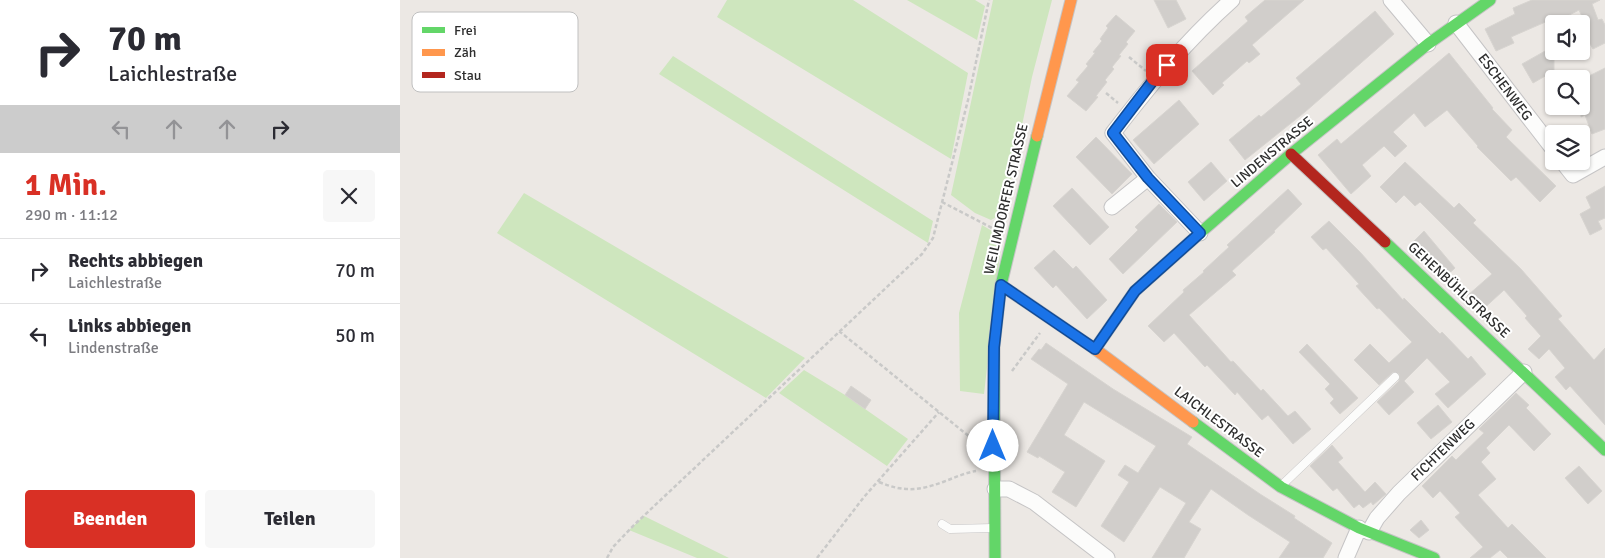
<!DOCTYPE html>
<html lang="de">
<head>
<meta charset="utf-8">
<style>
  body { margin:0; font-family:Signika,sans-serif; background:#f7f7f7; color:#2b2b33; height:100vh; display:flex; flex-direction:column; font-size:19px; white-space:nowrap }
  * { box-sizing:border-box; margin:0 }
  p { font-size:16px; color:#7c7c81 }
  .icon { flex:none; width:28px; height:28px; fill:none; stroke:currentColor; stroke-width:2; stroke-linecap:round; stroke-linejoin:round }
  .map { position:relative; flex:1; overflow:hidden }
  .side { display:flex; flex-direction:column; background:#fff; width:400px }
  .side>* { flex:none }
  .hud { background:#fff; color:#2b2b33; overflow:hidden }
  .controls { position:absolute; left:1145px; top:15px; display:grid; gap:10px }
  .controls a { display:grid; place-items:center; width:45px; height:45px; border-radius:5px; background:#fff; box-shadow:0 1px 4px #0004; font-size:25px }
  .pin { position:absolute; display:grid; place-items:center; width:42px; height:42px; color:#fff; margin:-21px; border-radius:10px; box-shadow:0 2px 8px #0006 }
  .me { position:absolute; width:55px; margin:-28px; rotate:0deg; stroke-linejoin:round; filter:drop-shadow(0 0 4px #0008) }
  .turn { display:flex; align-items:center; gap:18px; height:105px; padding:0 25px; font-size:22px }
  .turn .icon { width:65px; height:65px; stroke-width:2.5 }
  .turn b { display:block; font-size:35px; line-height:42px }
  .lanes { display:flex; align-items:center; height:48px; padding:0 25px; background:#0003; justify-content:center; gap:25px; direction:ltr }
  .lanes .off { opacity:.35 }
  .round { display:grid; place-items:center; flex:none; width:52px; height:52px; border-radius:5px; background:#f7f7f7 }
  .summary { display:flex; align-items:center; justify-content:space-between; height:85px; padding:0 25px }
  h1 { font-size:30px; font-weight:700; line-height:38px; color:#d93025 }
  .action { display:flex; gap:10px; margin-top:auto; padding:10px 25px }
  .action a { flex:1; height:58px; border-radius:5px; background:#d93025; color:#fff; font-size:20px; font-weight:700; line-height:58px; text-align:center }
  .action a+a { background:#f7f7f7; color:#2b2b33 }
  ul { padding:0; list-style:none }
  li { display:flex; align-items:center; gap:15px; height:65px; padding:0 25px; border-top:1px solid #e1e1e2 }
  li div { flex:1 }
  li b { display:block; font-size:19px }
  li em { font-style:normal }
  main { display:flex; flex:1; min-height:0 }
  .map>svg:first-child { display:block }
  .green { fill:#cee6be }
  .building { fill:#d1cecb; stroke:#d7d4d0 }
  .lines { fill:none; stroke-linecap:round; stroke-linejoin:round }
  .lane-casing { stroke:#c5c4c5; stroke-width:9 }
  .street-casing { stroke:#c5c4c5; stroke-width:17 }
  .fast-casing { stroke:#c5c4c5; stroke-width:13 }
  .slow-casing { stroke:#c5c4c5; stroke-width:13 }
  .jam-casing { stroke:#c5c4c5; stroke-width:13 }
  .path { stroke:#c9c9c8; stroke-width:2.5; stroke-dasharray:4 2.5; stroke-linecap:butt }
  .lane { stroke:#fcfcfb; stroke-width:8 }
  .street { stroke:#fcfcfb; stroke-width:15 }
  .fast { stroke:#63d668; stroke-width:11 }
  .slow { stroke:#ff974d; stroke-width:11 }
  .jam { stroke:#b3261e; stroke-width:11 }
  .route-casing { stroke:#114b97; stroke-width:12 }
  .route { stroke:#1a73e8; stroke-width:9 }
  .labels { text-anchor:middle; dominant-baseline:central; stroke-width:4; stroke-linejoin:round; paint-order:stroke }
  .street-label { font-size:14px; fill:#2e2e2e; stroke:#fff }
  .key { fill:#fff; stroke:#c0c0c0; stroke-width:1 }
  .key-label { font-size:14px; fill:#2e2e2e }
</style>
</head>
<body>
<main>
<section class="side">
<div class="hud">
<div class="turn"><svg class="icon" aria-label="right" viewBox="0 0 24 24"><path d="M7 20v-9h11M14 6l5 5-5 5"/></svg><div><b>70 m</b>Laichlestraße</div></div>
<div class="lanes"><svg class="icon off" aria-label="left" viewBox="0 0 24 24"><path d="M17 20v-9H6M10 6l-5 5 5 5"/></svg><svg class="icon off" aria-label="ahead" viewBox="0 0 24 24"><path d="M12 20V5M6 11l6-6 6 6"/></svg><svg class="icon off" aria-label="ahead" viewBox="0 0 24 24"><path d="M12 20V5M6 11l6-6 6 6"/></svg><svg class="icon" aria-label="right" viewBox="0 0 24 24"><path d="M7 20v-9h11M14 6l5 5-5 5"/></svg></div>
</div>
<div class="summary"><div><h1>1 Min.</h1><p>290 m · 11:12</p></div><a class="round"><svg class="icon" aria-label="close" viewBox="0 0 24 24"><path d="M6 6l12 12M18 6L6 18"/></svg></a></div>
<ul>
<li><svg class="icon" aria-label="right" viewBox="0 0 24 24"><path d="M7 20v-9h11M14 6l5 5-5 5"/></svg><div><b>Rechts abbiegen</b><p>Laichlestraße</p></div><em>70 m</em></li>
<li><svg class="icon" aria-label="left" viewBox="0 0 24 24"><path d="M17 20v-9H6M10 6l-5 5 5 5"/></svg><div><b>Links abbiegen</b><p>Lindenstraße</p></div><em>50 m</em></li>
</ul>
<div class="action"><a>Beenden</a><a>Teilen</a></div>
</section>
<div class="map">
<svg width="1205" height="558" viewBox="0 0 1205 558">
  <rect width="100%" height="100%" fill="#ece8e4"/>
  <path class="green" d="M327 0H453L568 73 551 159 317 17Z
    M507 0H575L585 6 577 40Z
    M593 0H652L632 77 606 203 600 215 591 220 575 213 551 195Z
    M273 56 533 221 528 243 259 74Z
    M124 193 405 358 366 398 97 233Z
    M582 225 602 237 584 394 560 391 559 313Z
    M404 370 445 395 508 439 487 466 379 393Z
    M244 516 329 558H297L229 530Z"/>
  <path class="building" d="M754 0H776L786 19 768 28Z
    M865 0H904L852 45 860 54 849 63 847 61 822 83 824 85 813 95 792 71 848 21 845 17Z
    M1132 0H1200L1192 4 1198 20 1202 19 1205 25V43L1193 49 1182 30 1187 27 1179 10 1152 24 1150 20 1111 37 1114 43 1096 51 1085 29 1115 14 1113 8Z
    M975 11 994 34 905 112 845 160 829 140 859 115 861 117 901 84 896 78Z
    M716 15 735 31 726 42 728 44 719 55 721 56 712 67 714 69 705 80 707 82 696 96 698 97 686 111 667 96 679 82 676 80 688 66 686 64 695 53 693 52 702 41 700 39 708 28 706 26Z
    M1154 46V71L1133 83 1122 64Z
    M1049 53 1093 108 1092 109 1112 130 1106 137 1156 186 1140 202 1116 177 1111 181 1077 147 1078 146 1047 110 1025 127 1014 113 993 132 1007 146 995 157 984 146 962 165 971 176 951 194 918 155 937 139 941 144Z
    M1205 68V129L1192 134 1185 115 1181 117V80Z
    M779 100 799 124 754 164 733 140Z
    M696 137 732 174 712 194 676 157Z
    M811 162 827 181 804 201 788 182Z
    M1005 162 1054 208 1059 203 1076 220 1073 223 1121 269 1162 316 1158 319 1194 360 1205 348V425L1170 386 1166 390 1155 377 1165 368 1149 349 1139 359 1128 349 1141 336 1125 318 1127 316 1104 290 1080 312 1067 296 1092 274 1020 202 1015 206 1004 195 996 203 980 187Z
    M1205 186V218L1198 221 1202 229 1190 235 1180 214 1191 208 1186 197Z
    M672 188 709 227 690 245 653 206Z
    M888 189 902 204 874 231 875 232 832 271 836 275 789 315 831 362 833 361 861 391 863 389 888 416 895 411 911 429 893 444 868 415 862 420 837 392 835 395 807 365 805 367 774 333 764 342 748 326 784 292 783 290 804 272 803 271 829 247 827 245Z
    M759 204 777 222 723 274 709 259 738 230 735 227Z
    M929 221 960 252 1003 300 1004 298 1040 334 1042 332 1068 359 1071 356 1086 374 1048 408 1035 394 1050 382 1027 358 1004 381 1014 392 989 415 977 402 999 381V374L993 372 979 385 954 360 970 344 989 363 1012 342 979 308 977 309 956 286 959 284 926 248 923 250 911 237Z
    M1024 231 1055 268 1044 278 1035 267 1037 266 1013 242Z
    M654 250 673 269 676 266 707 300 687 319 656 285 653 288 634 268Z
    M646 343 713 389 792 437 787 444 860 494 895 516 894 518 932 543 923 558H879L890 542 848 515 811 489 789 522 801 529 784 558H752L786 503 760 487 724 542 701 526 729 482 718 475 725 465 738 473 756 446 684 402 664 435 705 461 676 507 652 492 665 472 639 456 638 458 627 452 668 384 631 359 639 349 641 350Z
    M907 344 958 398 940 414 930 403 934 399 925 389 930 384 899 352Z
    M451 386 471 400 465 409 445 395Z
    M1116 393 1129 405 1126 408 1151 434 1134 451 1109 425 1086 448 1090 453 1081 462 1096 479 1078 495 1108 528 1112 524 1146 558H1108L1100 550 1090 558H1070L1083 547 1055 517 1060 513 1040 491 1033 498 1022 486 1052 456 1056 460 1084 433 1079 429Z
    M1038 405 1052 422 1031 439 1017 423Z
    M932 445 943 458 938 462 965 492 975 482 986 494 973 505 971 502 963 508 959 504 954 508 937 488 933 491 910 466Z
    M1179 466 1202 491 1188 504 1165 478Z
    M1021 520 1029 530 1019 538 1010 530Z"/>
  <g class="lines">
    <defs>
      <path id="lane" d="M882 485 995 377
        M542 524 550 529 593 528"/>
      <path id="street" d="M991 0 1028 44
        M1056 23 1154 150
        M1162 161 1173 175 1205 157
        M712 207 748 178
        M800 233 748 178 713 133C750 85 787 40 832 0
        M595 489H609L634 502 707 558
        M969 532 977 518 999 493 1124 372
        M946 558 959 528"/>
      <path id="fast" d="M985 242 1205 450
        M695 349 735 291 800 233 891 154 1028 44 1090 0
        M793 422 881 487 959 528 1034 558
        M595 558 594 347 601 285 637 136"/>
      <path id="slow" d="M637 136 671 0
        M601 285 695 349 793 422"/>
      <path id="jam" d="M891 154 985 242"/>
    </defs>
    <use href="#lane" class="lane-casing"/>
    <use href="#street" class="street-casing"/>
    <use href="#fast" class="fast-casing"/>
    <use href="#slow" class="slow-casing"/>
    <use href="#jam" class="jam-casing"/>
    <path class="path" d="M729 57 746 71
      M706 93 718 103
      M542 202 596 230
      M439 331 576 442
      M612 371 640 333
      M479 482C503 492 518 491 543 482 554 478 564 473 576 471
      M207 558 213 547 234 525 522 254 533 238 568 100 589 0
      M417 558 464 497 539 412"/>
    <use href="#lane" class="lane"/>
    <use href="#street" class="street"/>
    <use href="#fast" class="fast"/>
    <use href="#slow" class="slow"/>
    <use href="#jam" class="jam"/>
  </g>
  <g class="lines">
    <defs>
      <path id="route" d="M593 446 594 347 601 285 695 349 735 291 800 233 748 178 713 133 755 78 767 65"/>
    </defs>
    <use href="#route" class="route-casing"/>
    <use href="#route" class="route"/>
  </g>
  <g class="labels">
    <g class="street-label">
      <text transform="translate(1105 87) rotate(53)">ESCHENWEG</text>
      <text transform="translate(872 152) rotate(-40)">LINDENSTRASSE</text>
      <text transform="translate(606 199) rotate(-77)">WEILIMDORFER STRASSE</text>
      <text transform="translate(1059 290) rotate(43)">GEHENBÜHLSTRASSE</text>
      <text transform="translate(819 422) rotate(37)">LAICHLESTRASSE</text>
      <text transform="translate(1043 450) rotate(-44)">FICHTENWEG</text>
    </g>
  </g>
  <rect x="12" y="12" width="166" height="80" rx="8" class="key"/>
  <rect x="22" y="27" width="23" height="6" fill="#63d668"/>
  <rect x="22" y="49" width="23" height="7" fill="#ff974d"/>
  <rect x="22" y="72" width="23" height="6" fill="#b3261e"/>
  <g class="key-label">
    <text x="54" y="35">Frei</text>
    <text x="54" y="57">Zäh</text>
    <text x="54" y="80">Stau</text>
  </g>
</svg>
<div class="controls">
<a><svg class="icon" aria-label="sound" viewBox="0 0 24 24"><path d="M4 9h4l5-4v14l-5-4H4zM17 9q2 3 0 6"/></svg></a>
<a><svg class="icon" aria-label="search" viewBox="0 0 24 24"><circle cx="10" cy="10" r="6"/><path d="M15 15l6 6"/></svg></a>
<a><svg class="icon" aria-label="layers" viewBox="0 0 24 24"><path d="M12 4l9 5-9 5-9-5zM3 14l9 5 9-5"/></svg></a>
</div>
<div class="pin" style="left:767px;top:65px;background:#d93025"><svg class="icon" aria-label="arrive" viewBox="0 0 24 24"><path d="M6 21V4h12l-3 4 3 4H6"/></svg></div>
<svg class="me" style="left:593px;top:446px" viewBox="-20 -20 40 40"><circle r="19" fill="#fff"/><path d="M0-13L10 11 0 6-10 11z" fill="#1a73e8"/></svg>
</div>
</main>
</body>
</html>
